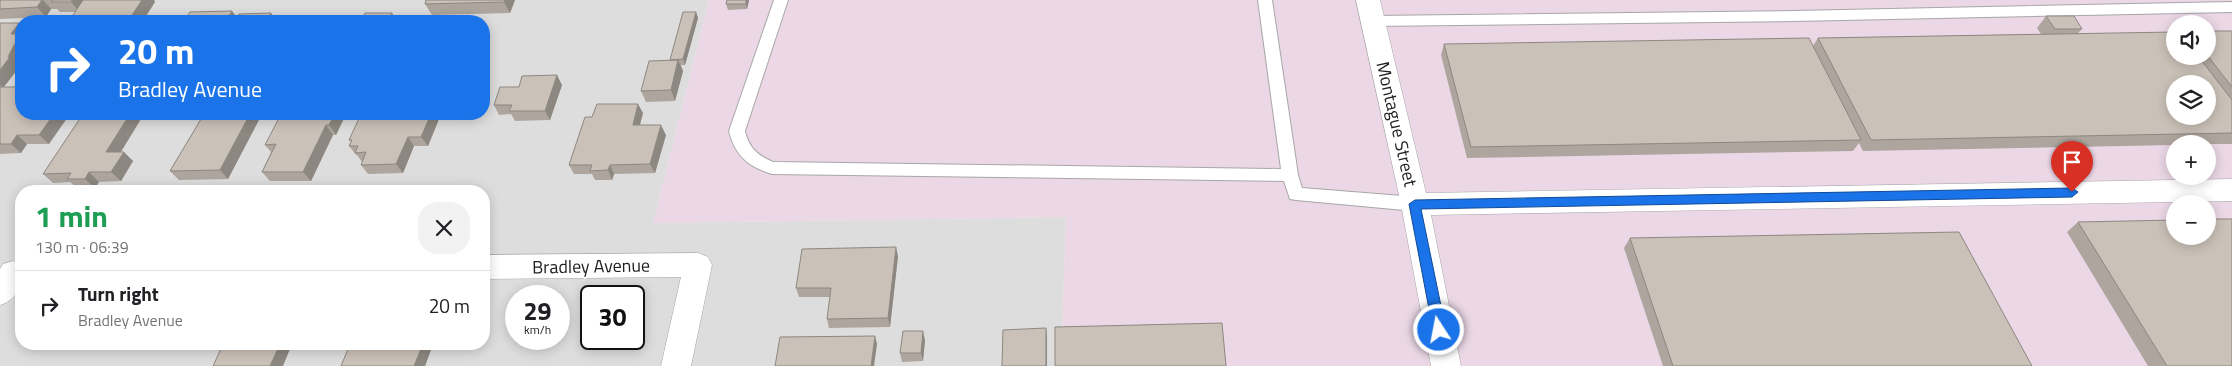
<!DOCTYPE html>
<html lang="en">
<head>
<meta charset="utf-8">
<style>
  body { margin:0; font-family:"Titillium Web",sans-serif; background:#f2f2f2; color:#202124; height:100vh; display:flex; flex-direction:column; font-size:19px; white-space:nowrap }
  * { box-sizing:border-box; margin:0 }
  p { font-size:16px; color:#757577 }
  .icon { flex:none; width:28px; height:28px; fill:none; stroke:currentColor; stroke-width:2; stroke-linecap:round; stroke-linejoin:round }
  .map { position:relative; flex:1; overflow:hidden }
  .panel { position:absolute; left:15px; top:185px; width:475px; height:165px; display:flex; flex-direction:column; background:#fff; border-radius:20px; box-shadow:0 2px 12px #0003 }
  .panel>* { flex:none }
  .hud { position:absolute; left:15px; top:15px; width:475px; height:105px; border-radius:20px; box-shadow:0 2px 12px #0003; background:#1a73e8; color:#fff; overflow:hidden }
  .buttons { position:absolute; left:2166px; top:15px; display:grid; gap:10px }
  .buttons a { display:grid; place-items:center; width:50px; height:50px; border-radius:50%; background:#fff; box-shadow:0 2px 12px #0003; font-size:25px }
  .speed { position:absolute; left:505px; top:285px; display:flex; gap:10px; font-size:25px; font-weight:700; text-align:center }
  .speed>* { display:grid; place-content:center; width:65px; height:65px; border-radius:50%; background:#fff; box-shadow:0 2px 12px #0003; line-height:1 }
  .speed small { font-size:12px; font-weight:400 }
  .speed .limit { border:2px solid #111; border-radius:8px; background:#fff; color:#111 }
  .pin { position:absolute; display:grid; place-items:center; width:42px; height:42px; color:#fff; margin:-51px -21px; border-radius:50% 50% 50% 0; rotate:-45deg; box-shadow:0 0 5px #0007 }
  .pin .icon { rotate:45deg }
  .me { position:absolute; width:55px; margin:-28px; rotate:349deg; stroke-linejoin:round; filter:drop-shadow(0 0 4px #0008) }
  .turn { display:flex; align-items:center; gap:18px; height:105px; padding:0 20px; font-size:22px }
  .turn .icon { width:65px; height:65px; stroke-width:2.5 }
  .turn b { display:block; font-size:35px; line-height:42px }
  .round { display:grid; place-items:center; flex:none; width:52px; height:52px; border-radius:20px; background:#f2f2f2 }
  .overview { display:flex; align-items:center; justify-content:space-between; height:85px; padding:0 20px }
  h1 { font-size:30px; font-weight:700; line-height:38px; color:#1e9e55 }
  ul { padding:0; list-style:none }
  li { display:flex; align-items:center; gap:15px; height:70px; padding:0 20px; border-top:1px solid #e0e0e0 }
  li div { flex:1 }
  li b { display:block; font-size:19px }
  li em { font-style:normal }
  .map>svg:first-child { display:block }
  .residential { fill:#dedddd; fill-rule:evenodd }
  .industrial { fill:#ebd7e6; fill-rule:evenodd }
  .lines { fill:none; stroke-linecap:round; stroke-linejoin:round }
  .service-casing { stroke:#a7a7a7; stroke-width:2 }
  .minor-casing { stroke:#a7a7a7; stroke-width:1 }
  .service { fill:#fff; fill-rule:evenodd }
  .minor { fill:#fff; fill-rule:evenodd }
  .wall { fill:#aea69e }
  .shaded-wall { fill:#8d8781 }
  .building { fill:#cac1b8; stroke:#8d8781; fill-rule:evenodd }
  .route { fill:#1a73e8; stroke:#114b97 }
  .labels { text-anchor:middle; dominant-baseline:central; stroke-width:4; stroke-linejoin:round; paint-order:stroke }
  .street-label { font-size:18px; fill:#202020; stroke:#fff }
</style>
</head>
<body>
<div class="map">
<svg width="2232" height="366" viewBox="0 0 2232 366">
  <rect width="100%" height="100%" fill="#f1eee6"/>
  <path class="residential" d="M0 0H709L653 223 1066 217 1061 366H0ZM21 21H484V114H21ZM21 191H484V344H21ZM516 296H559V339H516ZM591 296H634V339H591Z"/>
  <path class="industrial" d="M709 0H2232V366H1061L1066 217 653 223ZM2175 24H2208V56H2175ZM2175 84H2208V116H2175ZM2175 144H2208V176H2175ZM2175 204H2208V236H2175Z"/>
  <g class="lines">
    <defs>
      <path id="service" d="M774 0H788L745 131C749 148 757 155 773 162L1281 169 1258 0H1272L1298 175 1302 188 1415 197 1421 199 1423 204 1421 209 1415 211 1296 200 1290 199 1284 181 772 174C749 167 735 156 729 131Z
        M2232 2V12L1794 21 1373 26 1366 21 1373 16 1794 11Z"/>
      <path id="minor" d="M1356 0H1380L1426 193 2232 179V201L1431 215 1461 366H1431L1401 204Z
        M698 253 708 257 712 265 691 366H661L681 277 484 279V255Z
        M13 261 21 264C21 283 20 299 0 305V269L3 264Z"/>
    </defs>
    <use href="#service" class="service-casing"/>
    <use href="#minor" class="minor-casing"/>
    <use href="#service" class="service"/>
    <use href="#minor" class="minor"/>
  </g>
  <path class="wall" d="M0 0H154L155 2 75 12H60L57 9H51L46 17 0 19Z
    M426 0H515L510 13 432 15 425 4Z
    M727 0H749L747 9 728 10 726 4Z
    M696 12 698 18 685 65H681L683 71 675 101 646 102 641 91 670 60Z
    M2046 16 2082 29 2078 33 2175 56H2208L2232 31V144H2175V145L1863 151 1859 143 1853 151 1467 158 1441 55 1444 44 1813 46 1818 38 2041 34 2037 28Z
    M0 23H19L21 25V58L18 65 20 66 4 87 49 144H27L21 153 0 154Z
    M562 85 550 120 515 121 511 114 499 115 494 105Z
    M643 113 640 125 666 135 655 173 614 174 612 180H595L592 174H574L569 165 592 117Z
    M83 114H144L121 152 133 161 121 181 99 182 95 188H77L70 182 53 183 43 174Z
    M204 114H262L228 179 179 180 170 171Z
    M346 114 336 135H333L311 181H270L262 172 271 152 265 145Z
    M441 114 428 146H414L403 173 368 174 361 165 362 162 357 155H356L349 146 351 142 349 140Z
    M2078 222 2232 366H2148L2067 232Z
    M1630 238 2032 366H1663L1624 248Z
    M898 256 890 327 829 328 827 319 830 297H799L796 288Z
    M925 340 923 361 902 362 900 353Z
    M62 344H78L63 345Z
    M349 344H433L425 366H341L353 349Z"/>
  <path class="shaded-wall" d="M42 0H43L51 9 46 17 37 7Z
    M72 0H88L80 12 71 2Z
    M142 0H154L155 2 143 21H128Z
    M505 0H515L510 13 504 2Z
    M746 0H749L747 9 746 4Z
    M232 11 239 20V21H226Z
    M696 12 698 18 685 65 683 59Z
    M271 13 277 21H266Z
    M392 13 397 21H388Z
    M19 23 21 25V58L18 65 20 66 3 88 0 85V70L8 57 11 34Z
    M678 60 683 71 675 101 671 90Z
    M557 75 562 85 550 120 545 111Z
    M638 104 643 113 637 135 633 125Z
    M54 114H70L49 144 39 135Z
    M130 114H144L115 161 106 152Z
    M250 114H262L228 179 220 170Z
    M335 114H346L336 135 329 125Z
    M431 114H441L428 146 421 137Z
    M326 125 333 135 311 181 303 172Z
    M661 125 666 135 655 173 650 164Z
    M17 135 27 144 21 153 11 144Z
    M408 137 414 146 403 173 396 164Z
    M124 152 133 161 121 181 111 172Z
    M610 165 614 174 612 180 608 170Z
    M89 172 99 182 95 188 85 179Z
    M896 247 898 256 890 327 888 318Z
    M1046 328 1047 337V366H1046Z
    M923 331 925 340 923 361 921 353Z
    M875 336 877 344 874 366H871Z
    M280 344H292L283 366H270Z
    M423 344H433L425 366H414Z"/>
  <path class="building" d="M0 0H42L37 7 0 9Z
    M53 0H72L71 2H51Z
    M83 0H142L128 21H69Z
    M426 0H505L504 2 425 4Z
    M727 0H746V4H726Z
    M232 11 226 21H184L190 12Z
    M683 12H696L683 59 670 60Z
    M271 13 266 21H234L239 14Z
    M365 13H392L388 21H361Z
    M2046 16H2074L2082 29H2055Z
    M0 23H19L11 34H20L8 57H10L0 70Z
    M2208 31H2232V87L2208 56Z
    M2175 32V56H2198L2232 100V133L1871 140 1818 38ZM2175 84H2208V116H2175Z
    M1809 38 1861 140 1471 147 1444 44Z
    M678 60 671 90 641 91 649 61Z
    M557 75 545 111H509L512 105H494L500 87H519L522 76Z
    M0 87H21V114H54L39 135H17L11 144H0Z
    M597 104H638L633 125H661L650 164 610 165 608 170 590 171 592 165H569L585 117H592Z
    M83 114H130L106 152H124L111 172H89L85 179H67L71 173 43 174Z
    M204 114H250L220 170 170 171Z
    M281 114H335L329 125H326L303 172H262L276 144 265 145Z
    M361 114H431L421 137H408L396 164 361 165 366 152 355 153 358 146H349L352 140H349Z
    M2208 219H2232V366H2167L2078 222 2175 220V236H2208Z
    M1959 232 2032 366H1673L1630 238Z
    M896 247 888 318 827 319 831 288H796L802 249Z
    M1222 323 1226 366H1055V327Z
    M1046 328V366H1002L1003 330Z
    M903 331H923L921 353H900Z
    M875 336 871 366H775L780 337Z
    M223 344H280L270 366H213Z
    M349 344H423L414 366H341L348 349H357L359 344Z"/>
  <path class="route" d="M2072 188 2078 192 2072 197 1421 209 1446 330 1439 335 1433 330 1409 204 1415 200Z"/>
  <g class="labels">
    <g class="street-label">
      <text transform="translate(1397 124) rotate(77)">Montague Street</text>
      <text transform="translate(591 266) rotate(-1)">Bradley Avenue</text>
    </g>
  </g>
</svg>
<div class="buttons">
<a><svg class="icon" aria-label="sound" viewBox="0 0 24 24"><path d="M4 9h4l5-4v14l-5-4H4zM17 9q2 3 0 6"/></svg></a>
<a><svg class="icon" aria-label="layers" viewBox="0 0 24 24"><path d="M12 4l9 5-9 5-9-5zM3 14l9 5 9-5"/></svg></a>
<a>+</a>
<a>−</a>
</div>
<div class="speed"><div>29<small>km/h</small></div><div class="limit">30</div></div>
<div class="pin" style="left:2072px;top:192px;background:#d93025"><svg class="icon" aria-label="arrive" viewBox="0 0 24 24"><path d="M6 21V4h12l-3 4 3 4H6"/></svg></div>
<svg class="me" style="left:1439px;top:330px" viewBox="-20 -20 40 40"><circle r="17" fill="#1a73e8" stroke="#fff" stroke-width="3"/><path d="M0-11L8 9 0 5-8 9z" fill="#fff"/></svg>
<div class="hud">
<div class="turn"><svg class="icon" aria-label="right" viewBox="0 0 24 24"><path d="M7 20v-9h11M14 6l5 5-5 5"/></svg><div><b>20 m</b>Bradley Avenue</div></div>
</div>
<section class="panel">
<div class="overview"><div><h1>1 min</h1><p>130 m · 06:39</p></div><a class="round"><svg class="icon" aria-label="close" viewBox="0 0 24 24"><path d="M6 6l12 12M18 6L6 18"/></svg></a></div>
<ul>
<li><svg class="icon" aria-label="right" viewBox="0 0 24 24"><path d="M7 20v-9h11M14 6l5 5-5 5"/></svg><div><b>Turn right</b><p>Bradley Avenue</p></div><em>20 m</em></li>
</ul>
</section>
</div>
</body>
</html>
